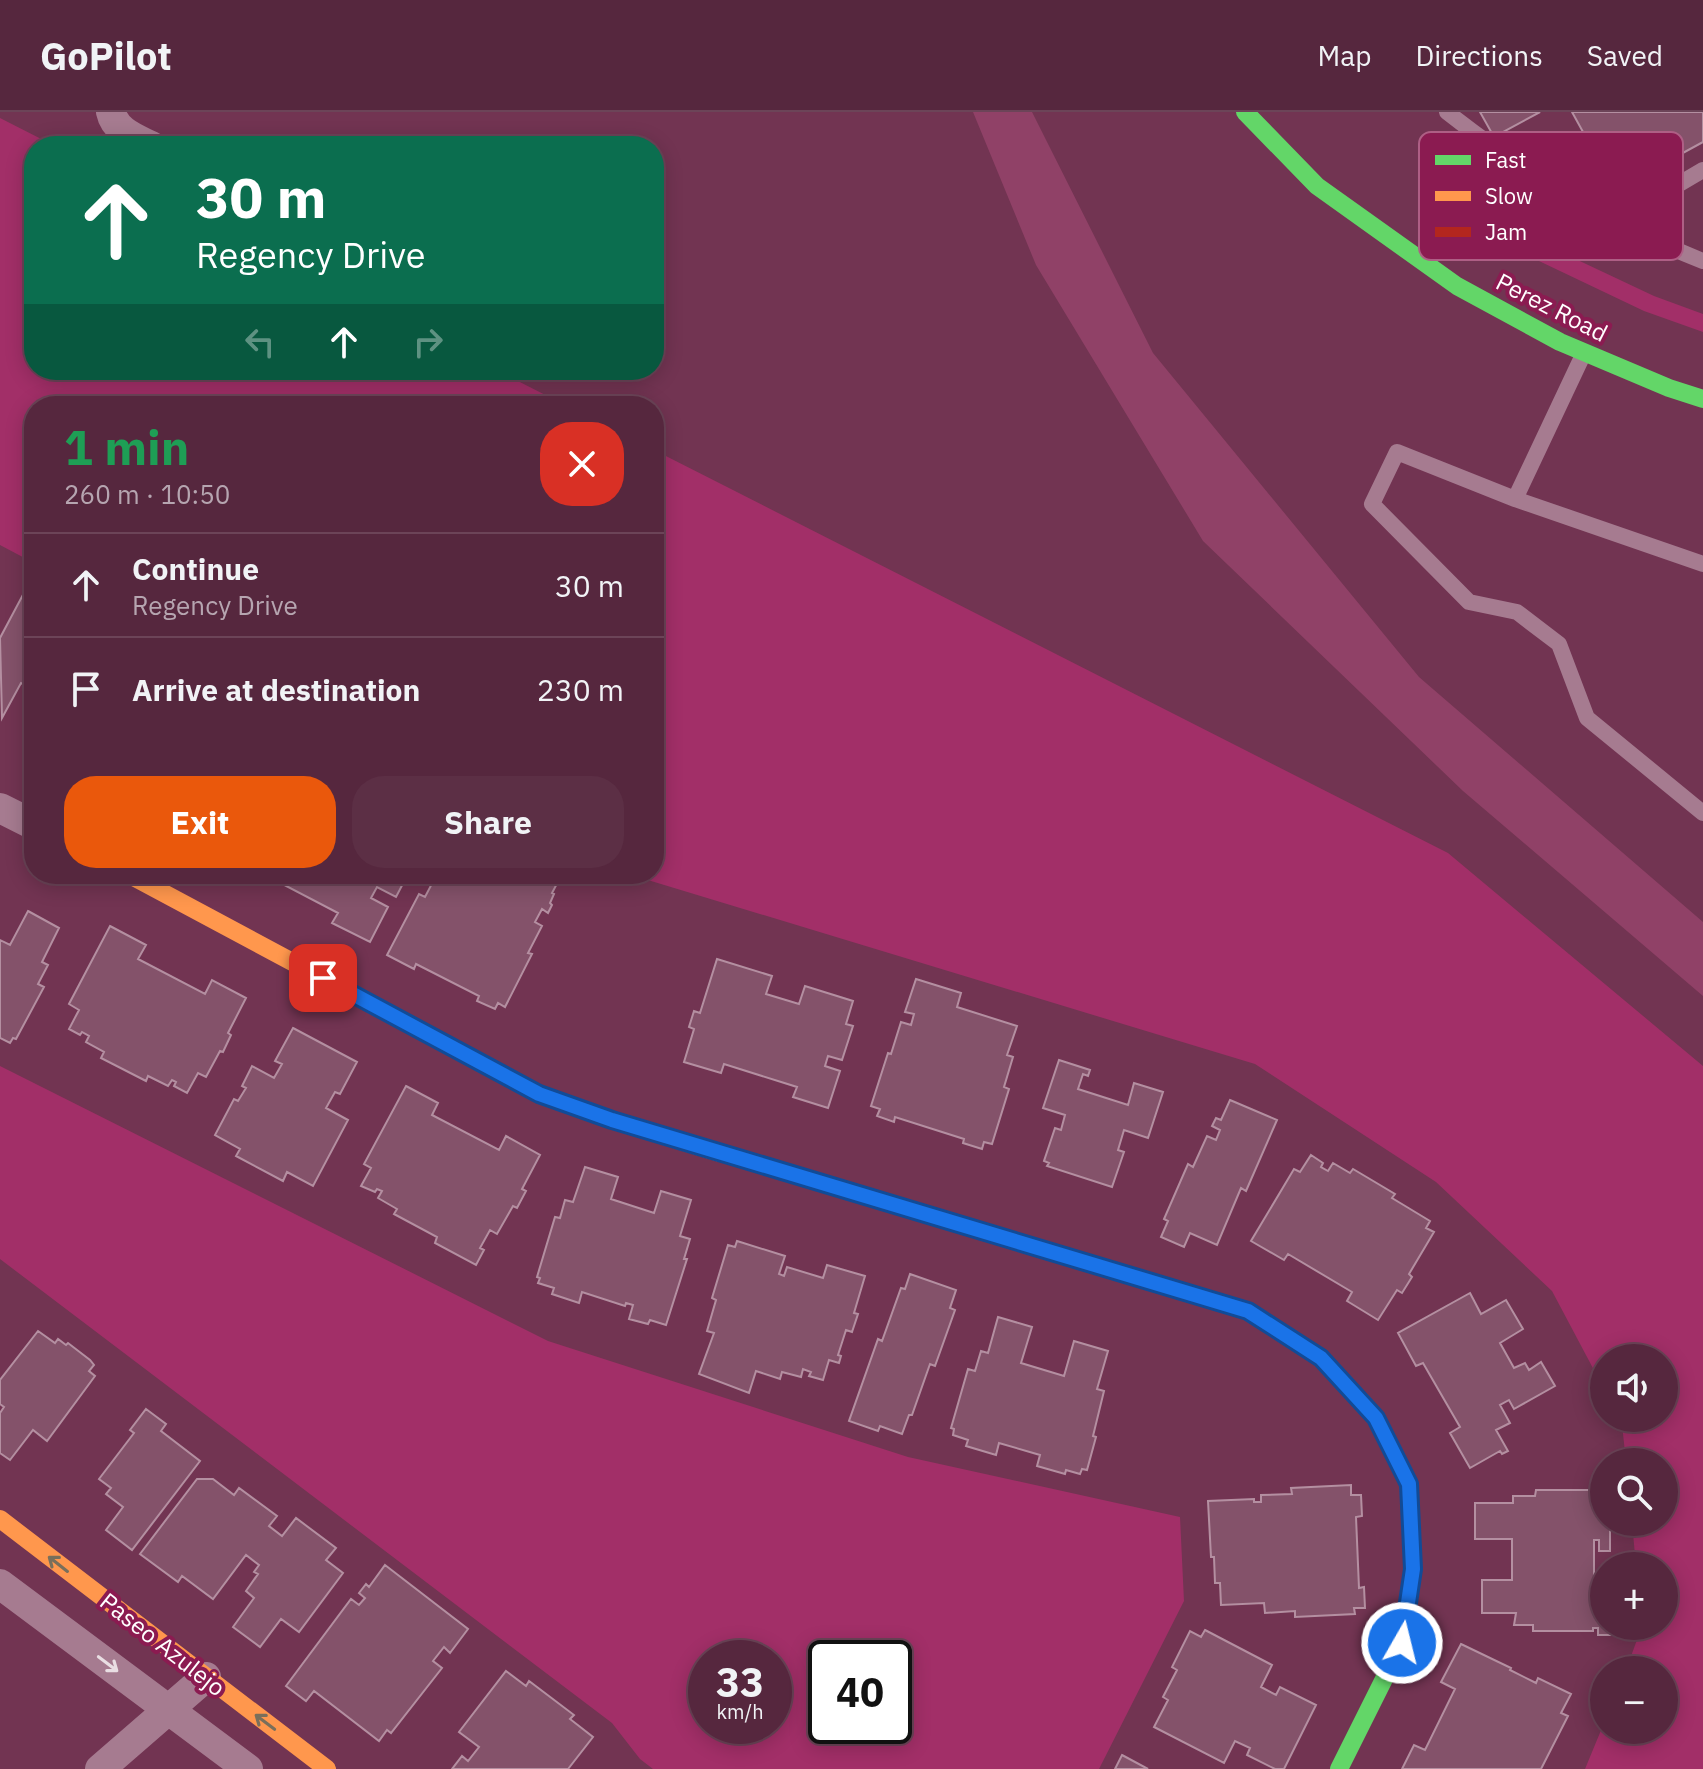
<!DOCTYPE html>
<html lang="en">
<head>
<meta charset="utf-8">
<style>
  body { margin:0; font-family:"IBM Plex Sans",sans-serif; background:#5c2f45; color:#f1f3f6; height:100vh; display:flex; flex-direction:column; font-size:30px; white-space:nowrap }
  * { box-sizing:border-box; margin:0 }
  p { font-size:26px; color:#b6a5b0 }
  .icon { flex:none; width:44px; height:44px; fill:none; stroke:currentColor; stroke-width:2; stroke-linecap:round; stroke-linejoin:round }
  .map { position:relative; flex:1; overflow:hidden }
  .panel { position:absolute; left:24px; top:284px; width:640px; height:488px; display:flex; flex-direction:column; background:#56273e; border-radius:32px; box-shadow:0 4px 20px #0003,0 0 0 2px #6c4458 }
  .panel>* { flex:none }
  .top-card { position:absolute; left:24px; top:24px; width:640px; height:244px; border-radius:32px; box-shadow:0 4px 20px #0003,0 0 0 2px #6c4458; background:#0b6e4f; color:#fff; overflow:hidden }
  .controls { position:absolute; left:1590px; top:1232px; display:grid; gap:16px }
  .controls a { display:grid; place-items:center; width:88px; height:88px; border-radius:50%; background:#56273e; box-shadow:0 4px 20px #0003,0 0 0 2px #6c4458; font-size:40px }
  .speed { position:absolute; left:688px; top:1528px; display:flex; gap:16px; font-size:40px; font-weight:700; text-align:center }
  .speed>* { display:grid; place-content:center; width:104px; height:104px; border-radius:50%; background:#56273e; box-shadow:0 4px 20px #0003,0 0 0 2px #6c4458; line-height:1 }
  .speed small { font-size:20px; font-weight:400 }
  .speed .limit { border:4px solid #111; border-radius:12px; background:#fff; color:#111 }
  .pin { position:absolute; display:grid; place-items:center; width:68px; height:68px; color:#fff; margin:-34px; border-radius:16px; box-shadow:0 4px 12px #0006 }
  .me { position:absolute; width:88px; margin:-44px; rotate:8deg; stroke-linejoin:round; filter:drop-shadow(0 0 6px #0008) }
  .turn { display:flex; align-items:center; gap:28px; height:168px; padding:0 40px; font-size:36px }
  .turn .icon { width:104px; height:104px; stroke-width:2.5 }
  .turn b { display:block; font-size:56px; line-height:68px }
  .lanes { display:flex; align-items:center; height:76px; padding:0 40px; background:#0003; justify-content:center; gap:40px; direction:ltr }
  .lanes .off { opacity:.35 }
  .round { display:grid; place-items:center; flex:none; width:84px; height:84px; border-radius:32px; background:#5c2f45 }
  .head { display:flex; align-items:center; justify-content:space-between; height:136px; padding:0 40px }
  h1 { font-size:48px; font-weight:700; line-height:60px; color:#1e9e55 }
  .cta { display:flex; gap:16px; margin-top:auto; padding:16px 40px }
  .cta a { flex:1; height:92px; border-radius:32px; background:#ea580c; color:#fff; font-size:32px; font-weight:700; line-height:92px; text-align:center }
  .cta a+a { background:#5c2f45; color:#f1f3f6 }
  ul { padding:0; list-style:none }
  li { display:flex; align-items:center; gap:24px; height:104px; padding:0 40px; border-top:2px solid #6c4458 }
  li div { flex:1 }
  li b { display:block; font-size:30px }
  li em { font-style:normal }
  header { display:flex; align-items:center; gap:48px; box-sizing:border-box; height:112px; padding:0 40px; background:#56273e; border-bottom:2px solid #6c4458 }
  header strong { font-size:38px }
  nav { display:flex; gap:44px; margin-inline-start:auto; font-size:28px }
  .map>svg:first-child { display:block }
  .green { fill:#a22f68; fill-rule:evenodd }
  .water { fill:#904167 }
  .building { fill:#84526a; stroke:#b48fa1; stroke-width:2 }
  .lines { fill:none; stroke-linecap:round; stroke-linejoin:round }
  .lane { stroke:#a67b90; stroke-width:16 }
  .street { stroke:#a67b90; stroke-width:30 }
  .fast { stroke:#63d668; stroke-width:18 }
  .slow { stroke:#ff974d; stroke-width:18 }
  .jam { stroke:#b3261e; stroke-width:18 }
  .oneway { stroke:#796f5b }
  .oneway2 { stroke:#e9dee3 }
  .route-casing { stroke:#114b97; stroke-width:20 }
  .route { stroke:#1a73e8; stroke-width:14 }
  .labels { text-anchor:middle; dominant-baseline:central; stroke-width:8; stroke-linejoin:round; paint-order:stroke }
  .street-label { font-size:24px; fill:#fff; stroke:#8b1b51 }
  .key { fill:#8b1b51; stroke:#ae5f85; stroke-width:2 }
  .key-label { font-size:22px; fill:#fff }
</style>
</head>
<body>
<header>
<strong>GoPilot</strong>
<nav><a>Map</a><a>Directions</a><a>Saved</a></nav>
</header>
<div class="map">
<svg width="1703" height="1657" viewBox="0 0 1703 1657">
  <rect width="100%" height="100%" fill="#723452"/>
  <path class="green" d="M0 6 55 34H34V258H496L567 294H34V451L0 433Z
    M1566 113 1576 115 1579 118 1567 143 1654 184 1703 202V220L1644 199 1539 149 1559 116Z
    M654 338 1448 741 1703 954V1657H1585L1604 1611V1618H1664V1558H1626L1642 1514H1664V1454H1636L1632 1410H1664V1350H1626L1622 1312 1619 1306H1664V1246H1604V1277L1552 1179 1436 1070 1255 952 628 762H654Z
    M0 954 548 1229 908 1345 1180 1405 1184 1489 1099 1657H653L640 1647 612 1611 0 1147ZM706 1546H774V1614H706ZM826 1546H894V1614H826Z"/>
  <path class="water" d="M973 0H1032L1153 241 1419 565 1703 810V884L1463 679 1203 429 1036 153Z"/>
  <path class="building" d="M1480 0H1540L1494 25Z
    M1572 0H1703V30L1615 78Z
    M26 477 34 481V578L21 571 2 606 0 526Z
    M251 762H408L396 785 377 775 371 786 388 795 370 830 332 811 338 801 273 767 270 772Z
    M437 762H552L560 766 552 781 554 782 550 791 552 793 548 801 542 797 535 810 542 814 528 841 532 842 505 895 498 891 495 897 477 889 479 884 416 852 414 857 387 843 419 782 425 785Z
    M28 799 59 816 42 850 48 853 38 872 44 875 16 927 13 926 10 931 0 926V828L10 833Z
    M110 814 146 833 138 847 205 882 212 868 246 886 228 921 231 923 223 940 220 939 206 965 198 961 187 981 174 974 176 970 172 968 168 974 148 964 146 969 101 946 104 940 86 930 89 924 82 920 80 923 69 917 79 898 69 892Z
    M717 847 772 864 766 882 799 892 805 874 853 889 846 912 853 914 842 948 828 944 825 954 840 959 828 996 793 985 797 975 724 952 721 961 684 950 694 917 689 915 694 899 700 901Z
    M916 867 961 881 957 895 1017 914 1007 943 1013 945 1004 975 1009 977 992 1032 984 1030 982 1037 963 1031 964 1027 895 1005 894 1010 877 1004 880 997 871 994 888 941 891 942 901 910 911 913 914 902 905 900Z
    M293 916 357 950 340 982 335 980 326 996 348 1008 313 1074 287 1060 283 1069 236 1044 240 1037 215 1023 234 987 238 989 246 976 242 974 252 954 274 966 282 952 275 949Z
    M1059 948 1090 958 1088 964 1083 962 1078 977 1128 993 1134 971 1163 980 1148 1026 1124 1018 1118 1038 1124 1040 1112 1075 1047 1054 1049 1051 1044 1049 1055 1016 1061 1018 1065 1003 1043 996Z
    M406 974 438 991 432 1003 499 1038 506 1024 540 1043 522 1077 526 1079 517 1096 513 1094 497 1122 490 1118 480 1136 484 1138 476 1153 435 1131 437 1125 394 1102 397 1097 378 1086 382 1079 377 1077 375 1080 361 1074 371 1056 364 1052Z
    M1230 988 1277 1008 1246 1079 1241 1076 1217 1133 1190 1121 1184 1135 1161 1125 1168 1109 1164 1107 1188 1052 1193 1055 1207 1024 1216 1028 1220 1018 1212 1014 1216 1006 1221 1008Z
    M1311 1043 1323 1051 1321 1055 1328 1059 1333 1051 1350 1061 1353 1057 1395 1082 1392 1086 1430 1109 1426 1116 1434 1120 1409 1162 1412 1165 1402 1181 1397 1178 1378 1208 1347 1189 1352 1180 1288 1142 1284 1148 1251 1129 1294 1057 1300 1060Z
    M585 1055 618 1065 611 1087 654 1101 661 1079 691 1088 680 1124 690 1127 684 1147H687L666 1213 650 1208 648 1212 629 1207 633 1193 626 1191 625 1194 582 1180 579 1191 552 1182 554 1176 538 1171 540 1166 537 1165 555 1105 560 1106 565 1088 573 1090Z
    M737 1129 785 1144 779 1162 784 1164 787 1155 823 1166 827 1153 865 1164 854 1201 858 1202 852 1220 846 1218 838 1243 841 1244 839 1251 829 1248 823 1268 809 1264 811 1260 803 1257 801 1265 782 1260 780 1267 756 1259 749 1281 699 1262 714 1221 707 1219 716 1188 712 1186 728 1133 735 1135Z
    M910 1162 956 1178 950 1196 955 1198 935 1254 930 1252 912 1303H909L902 1322 880 1314 878 1319 849 1309 878 1227 882 1229 901 1176 905 1177Z
    M1470 1181 1481 1202 1506 1188 1523 1217 1500 1231 1514 1256 1525 1251 1529 1258 1541 1250 1555 1274 1514 1297 1509 1288 1500 1293 1510 1311 1496 1318 1508 1339 1502 1342 1500 1339 1470 1356 1450 1321 1460 1315 1423 1251 1416 1254 1398 1221Z
    M998 1205 1032 1215 1021 1251 1064 1264 1074 1229 1108 1239 1097 1277 1104 1279 1093 1324 1096 1325 1087 1358 1082 1357 1080 1362 1066 1358 1065 1362 1037 1354 1040 1343 999 1331 996 1343 966 1334 968 1328 953 1323 954 1317 951 1316 968 1257 975 1259 981 1239 988 1241Z
    M38 1219 55 1231 58 1227 66 1233 68 1231 90 1248 94 1253 89 1259 95 1264 47 1329 33 1318 10 1348 0 1341V1301L4 1295 0 1292V1268Z
    M146 1297 166 1312 161 1319 200 1349 132 1438 106 1418 123 1395 106 1382 111 1376 99 1367 134 1321 130 1318Z
    M197 1367H213L234 1383 239 1376 277 1404 269 1414 282 1424 296 1406 336 1436 326 1448 343 1461 299 1520 281 1507 260 1535 233 1515 254 1486 246 1479 258 1462 254 1460 259 1453 246 1443 213 1487 182 1464 178 1470 140 1442Z
    M1351 1373V1383H1361L1362 1404 1356 1405 1359 1476 1364 1475 1365 1496H1354L1355 1502 1295 1505V1499L1265 1501 1264 1491 1221 1493 1220 1471H1215L1214 1445H1211L1208 1389 1254 1387V1390H1261V1383L1292 1382 1291 1376Z
    M1536 1378H1593V1381H1602L1604 1410H1610V1439H1599V1428H1594V1470H1604V1514H1611V1523H1598V1516H1593V1519H1533V1513H1514L1516 1501H1482V1468H1512V1427H1475V1391H1513V1384H1535Z
    M385 1453 468 1517 450 1541 444 1535 433 1549 442 1556 391 1621 387 1618 379 1629 314 1579 306 1589 286 1574 351 1487 359 1493 365 1486 359 1481 366 1472 369 1475Z
    M1205 1518 1272 1553 1261 1575 1276 1583 1280 1575 1316 1593 1284 1657H1275L1247 1643 1250 1636 1235 1629 1224 1651 1154 1615 1168 1588 1163 1585 1177 1558 1172 1555 1190 1519 1201 1525Z
    M1461 1532 1511 1556 1510 1558 1536 1571 1538 1566 1571 1582 1561 1601 1568 1604 1541 1657H1402L1414 1633 1425 1638 1455 1577 1441 1570Z
    M506 1559 526 1574 529 1569 574 1603 570 1607 593 1625 568 1657H452L462 1644 468 1649 479 1635 459 1620Z
    M1122 1643 1148 1657H1115Z"/>
  <g class="lines">
    <path class="lane" d="M1447 0C1527 63 1608 112 1703 149
      M1613 111 1703 58
      M1583 243 1515 387 1703 452
      M1515 387 1397 340 1372 392 1469 490 1517 500 1559 532 1587 606 1703 701"/>
    <path class="street" d="M111 0C115 19 135 26 151 34
      M0 696 34 713
      M0 1472 248 1657
      M100 1657 206 1565"/>
    <path class="fast" d="M1245 0 1317 74 1457 174 1560 230 1669 276 1703 287
      M1339 1657 1402 1531 1413 1457 1409 1372 1376 1306 1361 1289"/>
    <path class="slow" d="M128 762 539 982 612 1008 720 1041
      M0 1407 327 1657"/>
    <path class="jam" d="M720 1041 1248 1199 1321 1246 1361 1289"/>
  </g>
  <defs><path id="oneway-shaft" d="M-6 0H5M1.5-3L5.5 0L1.5 3" fill="none" stroke-width="1.6" stroke-linecap="round" stroke-linejoin="round" transform="scale(2)"/></defs>
  <g class="oneway">
    <use href="#oneway-shaft" transform="translate(58 1452) rotate(-142)"/>
    <use href="#oneway-shaft" transform="translate(265 1610) rotate(-143)"/>
  </g>
  <use class="oneway2" href="#oneway-shaft" transform="translate(108 1552) rotate(37)"/>
  <g class="lines">
    <defs>
      <path id="route" d="M323 866 539 982 612 1008 1248 1199 1321 1246 1376 1306 1409 1372 1413 1457 1402 1531"/>
    </defs>
    <use href="#route" class="route-casing"/>
    <use href="#route" class="route"/>
  </g>
  <g class="labels">
    <g class="street-label">
      <text transform="translate(1552 195) rotate(27)">Perez Road</text>
      <text transform="translate(163 1532) rotate(38)">Paseo Azulejo</text>
    </g>
  </g>
  <rect x="1419" y="20" width="264" height="128" rx="12" class="key"/>
  <rect x="1435" y="43" width="36" height="10" fill="#63d668"/>
  <rect x="1435" y="79" width="36" height="10" fill="#ff974d"/>
  <rect x="1435" y="115" width="36" height="10" fill="#b3261e"/>
  <g class="key-label">
    <text x="1485" y="56">Fast</text>
    <text x="1485" y="92">Slow</text>
    <text x="1485" y="128">Jam</text>
  </g>
</svg>
<div class="controls">
<a><svg class="icon" aria-label="sound" viewBox="0 0 24 24"><path d="M4 9h4l5-4v14l-5-4H4zM17 9q2 3 0 6"/></svg></a>
<a><svg class="icon" aria-label="search" viewBox="0 0 24 24"><circle cx="10" cy="10" r="6"/><path d="M15 15l6 6"/></svg></a>
<a>+</a>
<a>−</a>
</div>
<div class="speed"><div>33<small>km/h</small></div><div class="limit">40</div></div>
<div class="pin" style="left:323px;top:866px;background:#d93025"><svg class="icon" aria-label="arrive" viewBox="0 0 24 24"><path d="M6 21V4h12l-3 4 3 4H6"/></svg></div>
<svg class="me" style="left:1402px;top:1531px" viewBox="-20 -20 40 40"><circle r="17" fill="#1a73e8" stroke="#fff" stroke-width="3"/><path d="M0-11L8 9 0 5-8 9z" fill="#fff"/></svg>
<div class="top-card">
<div class="turn"><svg class="icon" aria-label="ahead" viewBox="0 0 24 24"><path d="M12 20V5M6 11l6-6 6 6"/></svg><div><b>30 m</b>Regency Drive</div></div>
<div class="lanes"><svg class="icon off" aria-label="left" viewBox="0 0 24 24"><path d="M17 20v-9H6M10 6l-5 5 5 5"/></svg><svg class="icon" aria-label="ahead" viewBox="0 0 24 24"><path d="M12 20V5M6 11l6-6 6 6"/></svg><svg class="icon off" aria-label="right" viewBox="0 0 24 24"><path d="M7 20v-9h11M14 6l5 5-5 5"/></svg></div>
</div>
<section class="panel">
<div class="head"><div><h1>1 min</h1><p>260 m · 10:50</p></div><a class="round" style="background:#d93025;color:#fff"><svg class="icon" aria-label="close" viewBox="0 0 24 24"><path d="M6 6l12 12M18 6L6 18"/></svg></a></div>
<ul>
<li><svg class="icon" aria-label="ahead" viewBox="0 0 24 24"><path d="M12 20V5M6 11l6-6 6 6"/></svg><div><b>Continue</b><p>Regency Drive</p></div><em>30 m</em></li>
<li><svg class="icon" aria-label="arrive" viewBox="0 0 24 24"><path d="M6 21V4h12l-3 4 3 4H6"/></svg><div><b>Arrive at destination</b></div><em>230 m</em></li>
</ul>
<div class="cta"><a>Exit</a><a>Share</a></div>
</section>
</div>
</body>
</html>
